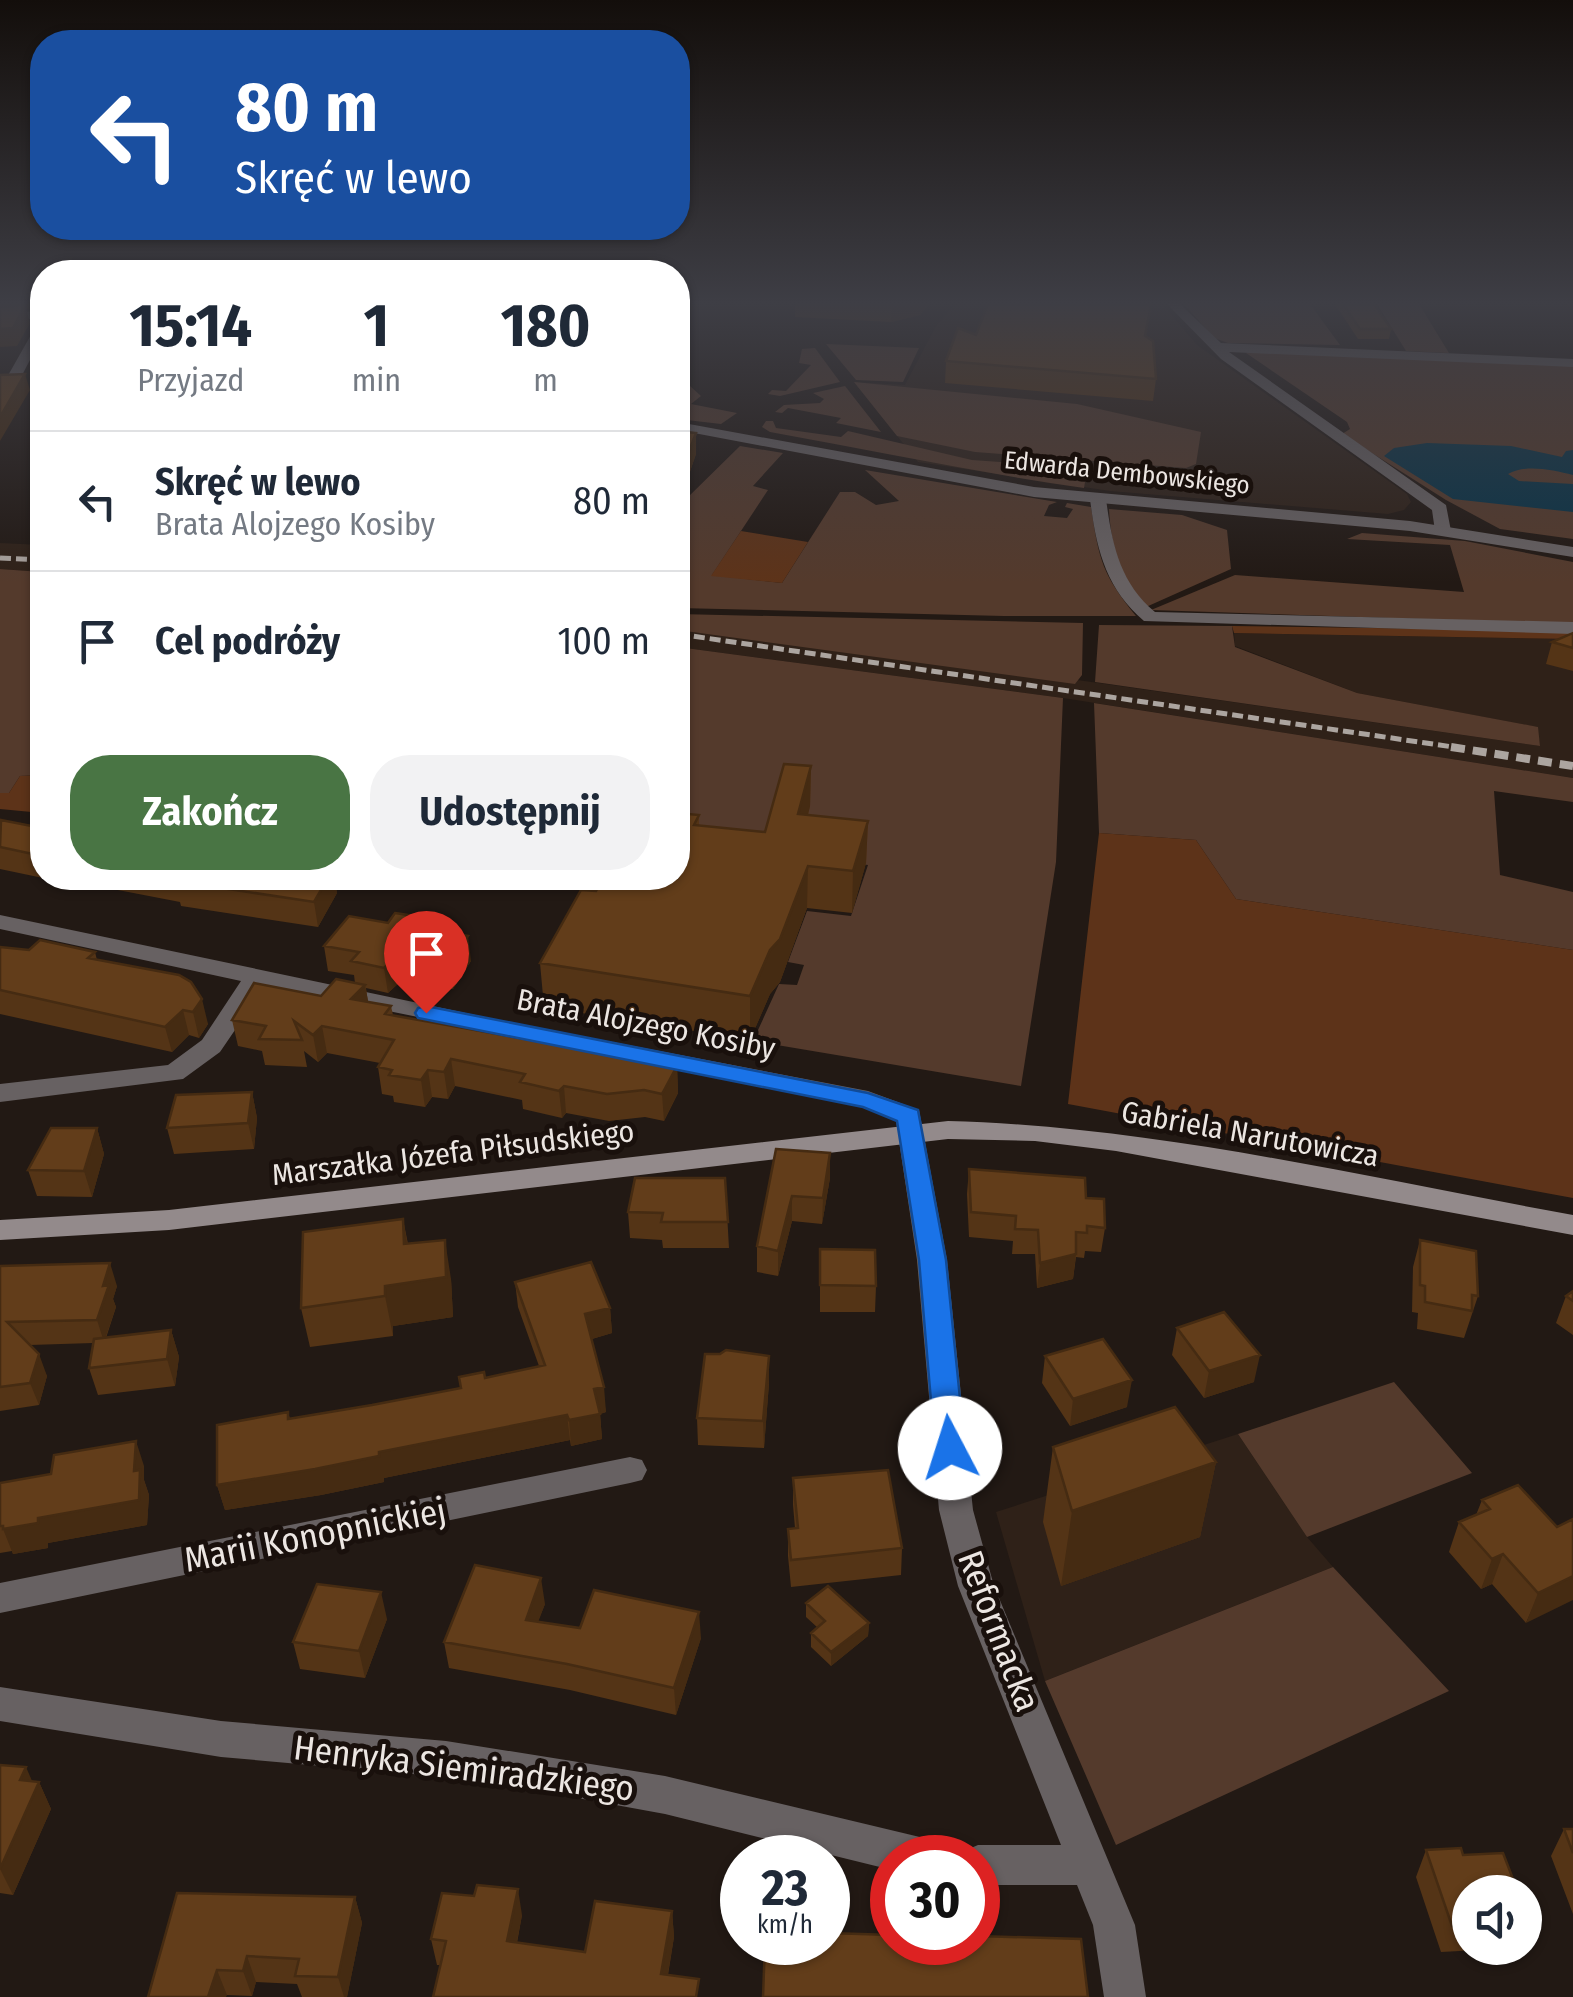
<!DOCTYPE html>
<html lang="pl">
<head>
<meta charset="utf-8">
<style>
  body { margin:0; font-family:"Fira Sans Condensed",sans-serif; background:#f2f2f3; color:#1f2937; height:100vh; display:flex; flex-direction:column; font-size:38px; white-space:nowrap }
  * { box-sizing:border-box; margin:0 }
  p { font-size:32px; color:#747a83 }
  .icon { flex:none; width:55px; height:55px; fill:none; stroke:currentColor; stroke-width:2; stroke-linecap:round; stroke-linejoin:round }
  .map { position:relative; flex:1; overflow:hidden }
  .sheet { position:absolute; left:30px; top:260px; width:660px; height:630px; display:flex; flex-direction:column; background:#fff; border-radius:40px; box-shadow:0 2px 8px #0004 }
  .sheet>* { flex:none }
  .guide { position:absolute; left:30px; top:30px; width:660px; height:210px; border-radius:40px; box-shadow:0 2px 8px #0004; background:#1a4fa0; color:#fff; overflow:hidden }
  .buttons { position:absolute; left:1452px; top:1875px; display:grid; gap:20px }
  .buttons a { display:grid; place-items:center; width:90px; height:90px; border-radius:50%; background:#fff; box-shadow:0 2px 8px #0004; font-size:50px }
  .speed { position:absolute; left:720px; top:1835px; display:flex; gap:20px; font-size:50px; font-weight:700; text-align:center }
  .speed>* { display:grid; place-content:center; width:130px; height:130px; border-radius:50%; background:#fff; box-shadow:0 2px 8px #0004; line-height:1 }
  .speed small { font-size:25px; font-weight:400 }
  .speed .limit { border:15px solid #d22; background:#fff; color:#111 }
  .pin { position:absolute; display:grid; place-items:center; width:85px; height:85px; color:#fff; margin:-102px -42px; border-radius:50% 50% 50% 0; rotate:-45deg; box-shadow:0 0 10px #0007 }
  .pin .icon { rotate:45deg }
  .me { position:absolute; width:110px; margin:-55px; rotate:355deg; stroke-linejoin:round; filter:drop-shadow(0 0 8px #0008) }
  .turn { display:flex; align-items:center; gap:35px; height:210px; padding:0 40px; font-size:45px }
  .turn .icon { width:130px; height:130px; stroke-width:2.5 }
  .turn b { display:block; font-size:70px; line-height:85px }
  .eta { display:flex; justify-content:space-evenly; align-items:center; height:170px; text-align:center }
  .eta b { font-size:60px; font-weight:700; line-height:70px }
  .action { display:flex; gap:20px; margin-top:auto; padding:20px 40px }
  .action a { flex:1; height:115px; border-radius:40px; background:#497544; color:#fff; font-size:40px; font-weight:700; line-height:115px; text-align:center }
  .action a+a { background:#f2f2f3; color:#1f2937 }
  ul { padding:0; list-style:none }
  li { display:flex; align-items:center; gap:30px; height:140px; padding:0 40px; border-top:2px solid #e0e1e3 }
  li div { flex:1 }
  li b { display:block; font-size:38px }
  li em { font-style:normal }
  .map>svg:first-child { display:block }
  .built { fill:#2f2118 }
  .green { fill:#543a2c }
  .forest { fill:#5d3319 }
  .water { fill:#0a3347 }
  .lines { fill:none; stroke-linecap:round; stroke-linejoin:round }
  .pedestrian { fill:#676162; fill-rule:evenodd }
  .minor { fill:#676162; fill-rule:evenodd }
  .tertiary { fill:#676162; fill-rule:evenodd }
  .secondary { fill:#938a8b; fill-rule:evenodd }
  .rail-far1 { stroke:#aca5a0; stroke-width:5; stroke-dasharray:11 5; stroke-linecap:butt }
  .rail { stroke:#aca5a0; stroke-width:8; stroke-dasharray:14 8; stroke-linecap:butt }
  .wall { fill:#543416 }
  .shaded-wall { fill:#452b12 }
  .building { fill:#623d1a; stroke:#452b12; stroke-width:2.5 }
  .route { fill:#1a73e8; stroke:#114b97; stroke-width:2.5 }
  .labels { text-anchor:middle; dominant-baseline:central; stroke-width:10; stroke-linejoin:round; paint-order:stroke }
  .far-street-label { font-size:25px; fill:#ece6e2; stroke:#19100c }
  .street-label { font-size:30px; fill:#ece6e2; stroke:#19100c }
  .near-street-label { font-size:35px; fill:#ece6e2; stroke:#19100c }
</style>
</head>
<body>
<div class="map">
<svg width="1573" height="1997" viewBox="0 0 1573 1997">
  <rect width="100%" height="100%" fill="#221914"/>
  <path class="built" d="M955 304H1162L1197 345 1407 494 1411 502 1404 510 1388 514 1110 491 918 462 854 382 905 385 936 326Z
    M0 543 42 545V572L0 569Z
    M678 623 1540 746 1537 727 1357 693 1235 646 1234 633 1573 639V778L1063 698 678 647Z
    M1238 1434 1307 1537 1333 1567 1045 1681 996 1512Z"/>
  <path class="green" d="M1184 304H1310L1340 345 1228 343 1214 338Z
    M1377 304H1419L1449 353 1406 351Z
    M826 344 919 348 903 382 856 380Z
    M815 348 840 382 780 396 768 394 772 390 786 391 811 365 799 363 802 349Z
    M1259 351 1573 366V539L1500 529 1446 500 1342 434 1350 429 1347 422 1246 353Z
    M678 375 701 396 691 404 737 413 721 424 678 419Z
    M854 382 1077 404 1201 432 1196 464 1186 468 975 452 897 436Z
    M845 386 881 432 836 423 841 418 788 408 782 413 775 412 784 405 820 403 824 399 813 393Z
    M773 421 776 428 841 437 848 431 972 460 1095 469 1073 471 1070 480 1085 482 1084 488C979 473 875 451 770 432L762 427 766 421Z
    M740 446 783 453 753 486 768 490 712 575 782 583 840 492H855L876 505 899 501 865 470 1057 502 1049 505 1044 516 1067 518 1073 509 1065 507 1067 503 1091 507C1099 560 1102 574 1136 616H1004L678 608V528L685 500Z
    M1109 509 1182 515 1227 530 1231 569 1146 607C1120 578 1111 547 1109 509Z
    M1362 533 1465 541 1573 562V624L1151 610 1235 575 1464 592 1450 545 1347 539Z
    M0 569 42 572V775L20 776 9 793H0Z
    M678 614 1083 623 1082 675 1075 684 678 630Z
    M1099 625 1232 626 1235 647 1357 693 1538 727 1540 746 1095 682Z
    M678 647 1063 698 1056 862 1021 1086 753 1041 779 984 797 985 804 965 788 962 807 911 851 916 868 865 816 858 678 857Z
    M1094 703 1573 778V802L1494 791 1500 875 1573 892V950L1236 899 1196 840 1099 833Z
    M1394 1382 1472 1473 1307 1537 1238 1434Z
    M1333 1567 1449 1691 1116 1845 1045 1681Z"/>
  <path class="forest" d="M741 531 808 542 782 583 711 576Z
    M1232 626 1573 631V639L1234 633Z
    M42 775V813L0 809V793H9L20 776Z
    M1099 833 1196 840 1236 899 1573 950V1198L1068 1104Z"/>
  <path class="water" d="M1427 443 1511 446 1562 457 1566 451 1573 450V475C1553 470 1525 464 1508 474L1519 481 1573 484V512L1453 499 1384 456 1394 448Z"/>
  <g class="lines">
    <path class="pedestrian" d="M36 311 42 315 41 318 0 322V314Z"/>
    <path class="minor" d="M1167 304H1180L1221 343 1573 359V367L1229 352 1446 505 1451 531 1443 536 1435 531 1432 510 1221 359Z
      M1098 494 1106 499C1112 543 1119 582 1155 612L1573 622V634L1144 621C1105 588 1096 547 1090 499Z
      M0 915 518 1024 868 1091 919 1110 947 1260 973 1510 994 1586 1135 1925 1146 1997H1104L1093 1925 1077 1885H978V1858H961L964 1851 978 1845H1061L958 1586 939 1510 917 1260 896 1121 862 1107 265 986 220 1052 183 1079 0 1102V1084L168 1065 202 1040 241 981 0 929Z
      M630 1457 642 1460 647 1470 642 1480 630 1483 0 1613V1583Z
      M0 1687 221 1721 446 1741 572 1761 665 1776 924 1838 938 1844 944 1858H892V1870L665 1814 572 1797 446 1777 221 1757 0 1721Z"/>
    <path class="tertiary" d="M42 322V337L20 379 8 382 6 379 36 326Z
      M678 422 1034 487 1410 521 1573 547V557L1410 531 1034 497 678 430Z"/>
    <path class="secondary" d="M948 1121C1154 1126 1369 1178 1573 1215V1235L1116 1151 1035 1141 948 1139 169 1230 0 1240V1220L169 1210Z"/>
    <path class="rail-far1" d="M0 558 42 560
      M678 634 1467 749"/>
    <path class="rail" d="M1451 747 1573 766"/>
  </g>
  <path class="wall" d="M795 304H929L920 315 891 322 795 317Z
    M1335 304H1374L1391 329 1389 339H1358Z
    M976 335 1146 336 1156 379 1153 401 945 383 946 361Z
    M678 431 696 454 684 489H678Z
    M1573 633V671L1546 664 1552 642Z
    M811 766 810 806 808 815 868 821 866 863 852 913 807 908 780 982 770 994 750 1040 544 1007 540 963 596 891 617 879 699 815V825L765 832Z
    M0 821 42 828V878H68L62 882 0 869Z
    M90 878H334L337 893 318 927 181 906 180 902 92 885Z
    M428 918 430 930 471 961 453 989 400 982 388 993 366 988 368 1002 391 1006 393 1015 677 1066 678 1093 664 1121 645 1117 609 1121 566 1113 562 1118 523 1109 522 1100 455 1086 448 1099 432 1097 425 1107 394 1102 393 1096 382 1094 378 1067 380 1063 327 1053 318 1062 304 1051 307 1067 265 1065 262 1051 238 1046 232 1020 321 996 355 983 354 975 328 971 324 946 388 923Z
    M0 947 29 950 95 952 97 960 179 975 208 1024 199 1038 189 1035 172 1052 0 1014Z
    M252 1092 257 1118 254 1149 174 1154 167 1128Z
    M97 1128 104 1154 92 1197 37 1196 28 1170Z
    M776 1149 830 1178 822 1224 792 1221 778 1276 757 1272V1246Z
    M969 1169 1086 1198 1105 1228 1101 1252 1085 1251 1084 1258 1076 1257 1073 1279 1037 1288 1035 1254H1012L1013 1241 969 1237 967 1194Z
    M725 1178 729 1248H663L662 1240 630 1238 628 1212Z
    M403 1219 408 1244 451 1279 453 1317 393 1326V1336L310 1347 301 1308Z
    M1420 1240 1478 1296 1464 1338 1417 1329 1418 1313 1412 1312 1413 1267Z
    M820 1249 876 1286 875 1312H820Z
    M0 1266 117 1286 113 1299 116 1307 106 1338 171 1330 179 1357 175 1386 98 1395 89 1368 93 1343 30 1345 47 1376 39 1405 0 1411Z
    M515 1282 610 1308 612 1333 592 1339 606 1412 600 1414 602 1439 571 1446 570 1440 384 1478V1482L321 1495 225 1510 217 1485 288 1412 290 1419 372 1405 461 1388 485 1378 539 1366 518 1307Z
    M1573 1291V1335L1556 1323 1566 1296Z
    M1177 1328 1254 1382 1204 1398 1172 1355Z
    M1045 1356 1127 1407 1070 1426 1042 1383Z
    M769 1383 764 1448 698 1445 697 1418Z
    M1053 1447 1216 1462 1200 1537 1061 1586 1043 1522Z
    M144 1466V1480L149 1495 147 1525 48 1543V1548L13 1554 12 1551 0 1553V1483Z
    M793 1478 902 1548 901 1575 791 1587 788 1556V1529L795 1528 793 1505Z
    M1482 1500 1557 1527 1573 1519 1526 1623 1492 1584 1481 1589 1449 1552 1459 1522 1476 1515Z
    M806 1603 869 1623 868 1636 831 1666 811 1647V1633L818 1628 806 1617Z
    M545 1604 538 1621 580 1628 701 1638 676 1715 570 1690 449 1668 444 1642Z
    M387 1619 365 1678 300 1669 293 1642Z
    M0 1765 32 1781 39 1782 51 1809 13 1895 0 1893Z
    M1564 1829H1573V1914L1551 1856Z
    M1426 1850 1470 1892V1948H1517L1441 1952 1416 1877Z
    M355 1897 362 1923 347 1997H302L297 1984 256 1982 252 1996 227 1995 148 1997Z
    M672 1911 674 1937 668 1975 437 1965 431 1939 522 1915 517 1943 585 1952Z"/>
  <path class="shaded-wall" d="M0 304H40L38 308 26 309 30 323 17 346 0 347Z
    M892 304H929L920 315 891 322Z
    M25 374 30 390 0 441V417Z
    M696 433V454L684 489 683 467Z
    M811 766 810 806 798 855V814Z
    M868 821 866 863 852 913 853 871Z
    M808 866 807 908 780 982 770 994 750 1040V996Z
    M328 878H334L337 893 318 927 314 902Z
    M428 918 432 943 421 928Z
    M468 936 471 961 453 989 450 964Z
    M396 957 400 982 388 993 384 968Z
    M365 985 370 1011 351 999Z
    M202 999 208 1024 199 1038 193 1012Z
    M183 1010 189 1035 172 1052 165 1027Z
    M322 1026 327 1053 318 1062 313 1035Z
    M451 1059 455 1086 448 1099 444 1072Z
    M677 1066 678 1093 664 1121 662 1094Z
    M428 1070 432 1097 425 1107 421 1080Z
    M564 1086 566 1113 562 1118 559 1091Z
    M252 1092 257 1118 254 1149 248 1123Z
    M97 1128 104 1154 92 1197 84 1171Z
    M830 1153V1178L822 1224 823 1198Z
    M792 1196V1221L778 1276V1251Z
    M403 1219 410 1258 445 1240 451 1279 453 1317 393 1326V1336L385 1296V1286L404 1244Z
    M1076 1254 1073 1279 1037 1288 1040 1263Z
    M110 1263 117 1286 113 1299 116 1307 104 1342 97 1320 103 1286Z
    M610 1308 612 1333 588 1340 585 1314Z
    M171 1330 179 1357 175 1386 167 1359Z
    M39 1354 47 1376 39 1405 30 1383Z
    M1260 1355 1254 1382 1204 1398 1209 1371Z
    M769 1356V1383L764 1448 763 1421Z
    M1132 1380 1127 1407 1070 1426 1073 1399Z
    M604 1387 606 1412 600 1414 602 1439 571 1446 569 1420 594 1389Z
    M567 1415 570 1440 384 1478V1482L321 1495 225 1510 217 1485Z
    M136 1441 144 1466V1480L149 1495 147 1525 48 1543V1548L13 1554 3 1529 38 1518 134 1471Z
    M1216 1462 1200 1537 1061 1586 1072 1511Z
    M1503 1554 1492 1584 1481 1589 1492 1559Z
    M1573 1576V1600L1526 1623 1538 1593Z
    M541 1578 545 1604 529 1646 526 1620Z
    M381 1592 387 1619 365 1678 359 1651Z
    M699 1612 701 1638 676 1715 674 1688Z
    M869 1623 868 1636 831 1666V1652Z
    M26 1767 36 1790 39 1782 51 1809 13 1895 0 1869 20 1780Z
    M518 1889 522 1915 512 1967 507 1941Z
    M355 1897 362 1923 347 1997H344L338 1977Z
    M672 1911 674 1937 664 1997 661 1974Z
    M247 1956 256 1982 252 1996 243 1971Z
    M217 1970 227 1995 226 1997H208Z"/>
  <path class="building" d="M988 304H1151L1145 336 1153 341 1156 379 946 361 958 328 976 335Z
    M1343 304H1374L1391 329H1360Z
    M25 305 13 328 0 329V307Z
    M25 374 0 417V375Z
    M678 431 696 433 683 467H678Z
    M1573 633V648L1552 642Z
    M784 764 811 766 798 814 868 821 853 871 808 866 780 939 770 950 750 996 540 963 581 890 596 891 603 878 617 879 618 878H678V813L699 815 694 825 765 832Z
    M1 820 42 828V856L0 847Z
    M174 878H328L314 902 176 881 179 878Z
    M395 913 428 918 421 928 468 936 450 964 396 957 384 968 351 961 359 952 324 946 349 916 388 923Z
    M40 940 95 952 88 958 179 975 191 982 202 999 193 1012 183 1010 165 1027 0 990V947L29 950Z
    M336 979 365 985 351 999 391 1006 385 1014 677 1066 662 1094 644 1090 607 1094 564 1086 559 1091 520 1082 525 1074 451 1059 444 1072 428 1070 421 1080 389 1075 392 1070 378 1067 394 1040 322 1026 313 1035 294 1021 302 1040 259 1039 266 1026 232 1020 254 983 321 996Z
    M252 1092 248 1123 167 1128 176 1095Z
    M51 1128H97L84 1171 28 1170Z
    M776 1149 830 1153 823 1198 792 1196 778 1251 757 1246Z
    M969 1169 1085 1178 1086 1198 1104 1199 1105 1228 1087 1226V1233L1076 1232V1254L1040 1263 1038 1230 1015 1229 1016 1216 971 1212Z
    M635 1178H725L728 1222H661L663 1213 628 1212Z
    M403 1219 404 1244 445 1240 446 1277 385 1286V1296L301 1308 303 1232Z
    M1420 1240 1476 1251 1478 1296 1472 1295V1311L1425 1302V1286L1420 1285Z
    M820 1249 875 1250 876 1286 820 1285Z
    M591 1262 610 1308 585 1314 604 1387 594 1389 600 1414 569 1420 567 1415 379 1452V1456L315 1469 217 1485V1425L288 1412V1419L372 1405 461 1388 459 1377 484 1372 485 1378 545 1365 515 1282Z
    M110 1263 103 1286 109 1285 97 1320 7 1322 39 1354 30 1383 0 1387V1266Z
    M1573 1291V1301L1566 1296Z
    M1224 1312 1260 1355 1209 1371 1177 1328Z
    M171 1330 167 1359 89 1368 94 1339Z
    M1103 1339 1132 1380 1073 1399 1045 1356Z
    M726 1350 769 1356 763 1421 697 1418 705 1354H720Z
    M1175 1407 1216 1462 1072 1511 1053 1447Z
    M136 1441 134 1471 140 1470 139 1500 38 1518V1523L3 1529V1526H0V1483L51 1474 54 1455Z
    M888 1470 902 1548 791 1560 788 1529 798 1528 793 1478Z
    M1518 1485 1557 1527 1573 1519V1576L1538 1593 1503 1554 1492 1559 1459 1522 1490 1509 1482 1500Z
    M475 1565 541 1578 526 1620 580 1628 594 1590 699 1612 674 1688 567 1664 444 1642Z
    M317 1584 381 1592 359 1651 293 1642Z
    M828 1586 869 1623 831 1652 811 1633 825 1621 806 1603Z
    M0 1765 26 1767 20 1780 39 1782 0 1869Z
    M1564 1829H1573V1853Z
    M1461 1848 1463 1855 1503 1853 1518 1892H1470V1925L1452 1926 1426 1850Z
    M477 1885 518 1889 507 1941 585 1952 595 1901 672 1911 661 1974 699 1979 696 1997H433L446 1941 431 1939 442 1893 474 1896Z
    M177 1893 355 1897 338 1977 295 1976 299 1959 247 1956 243 1971 217 1970 208 1997H148Z
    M828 1933 892 1935V1942H978V1936L1081 1939 1088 1997H763L765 1942H828Z"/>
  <linearGradient id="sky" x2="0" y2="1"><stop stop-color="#130e0b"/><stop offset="0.52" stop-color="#3e3e45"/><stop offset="1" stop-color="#3e3e45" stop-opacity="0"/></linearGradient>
  <rect width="1573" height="583" fill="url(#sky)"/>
  <path class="route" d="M426 1006 868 1093 918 1110 946 1260 965 1448 961 1457 950 1460 940 1457 935 1448 919 1260 897 1121 863 1107 418 1018 415 1013 418 1008Z"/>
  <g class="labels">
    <g class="far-street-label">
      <text transform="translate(1127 473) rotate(6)">Edwarda Dembowskiego</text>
    </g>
    <g class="street-label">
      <text transform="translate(646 1024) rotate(11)">Brata Alojzego Kosiby</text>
      <text transform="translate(1250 1134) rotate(10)">Gabriela Narutowicza</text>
      <text transform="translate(453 1153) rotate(-7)">Marszałka Józefa Piłsudskiego</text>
    </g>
    <g class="near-street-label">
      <text transform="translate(315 1535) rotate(-11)">Marii Konopnickiej</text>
      <text transform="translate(999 1631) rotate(69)">Reformacka</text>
      <text transform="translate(464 1768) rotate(7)">Henryka Siemiradzkiego</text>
    </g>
  </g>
</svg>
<div class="buttons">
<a><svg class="icon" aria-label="sound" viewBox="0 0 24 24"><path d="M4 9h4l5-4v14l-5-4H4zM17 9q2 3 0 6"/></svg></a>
</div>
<div class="speed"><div>23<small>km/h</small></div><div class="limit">30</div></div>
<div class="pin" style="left:426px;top:1013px;background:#d93025"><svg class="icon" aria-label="arrive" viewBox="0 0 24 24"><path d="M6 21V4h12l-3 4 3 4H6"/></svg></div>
<svg class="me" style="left:950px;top:1448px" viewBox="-20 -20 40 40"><circle r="19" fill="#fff"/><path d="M0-13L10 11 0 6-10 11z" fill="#1a73e8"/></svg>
<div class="guide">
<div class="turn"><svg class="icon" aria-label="left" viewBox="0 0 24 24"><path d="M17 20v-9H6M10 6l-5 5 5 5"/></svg><div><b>80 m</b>Skręć w lewo</div></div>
</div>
<section class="sheet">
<div class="eta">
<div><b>15:14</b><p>Przyjazd</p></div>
<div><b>1</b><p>min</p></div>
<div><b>180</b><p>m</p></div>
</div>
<ul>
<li><svg class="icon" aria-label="left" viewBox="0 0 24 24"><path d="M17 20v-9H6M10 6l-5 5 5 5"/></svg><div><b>Skręć w lewo</b><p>Brata Alojzego Kosiby</p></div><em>80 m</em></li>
<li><svg class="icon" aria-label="arrive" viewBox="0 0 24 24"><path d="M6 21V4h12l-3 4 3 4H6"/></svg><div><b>Cel podróży</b></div><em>100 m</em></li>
</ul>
<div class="action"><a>Zakończ</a><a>Udostępnij</a></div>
</section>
</div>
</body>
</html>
